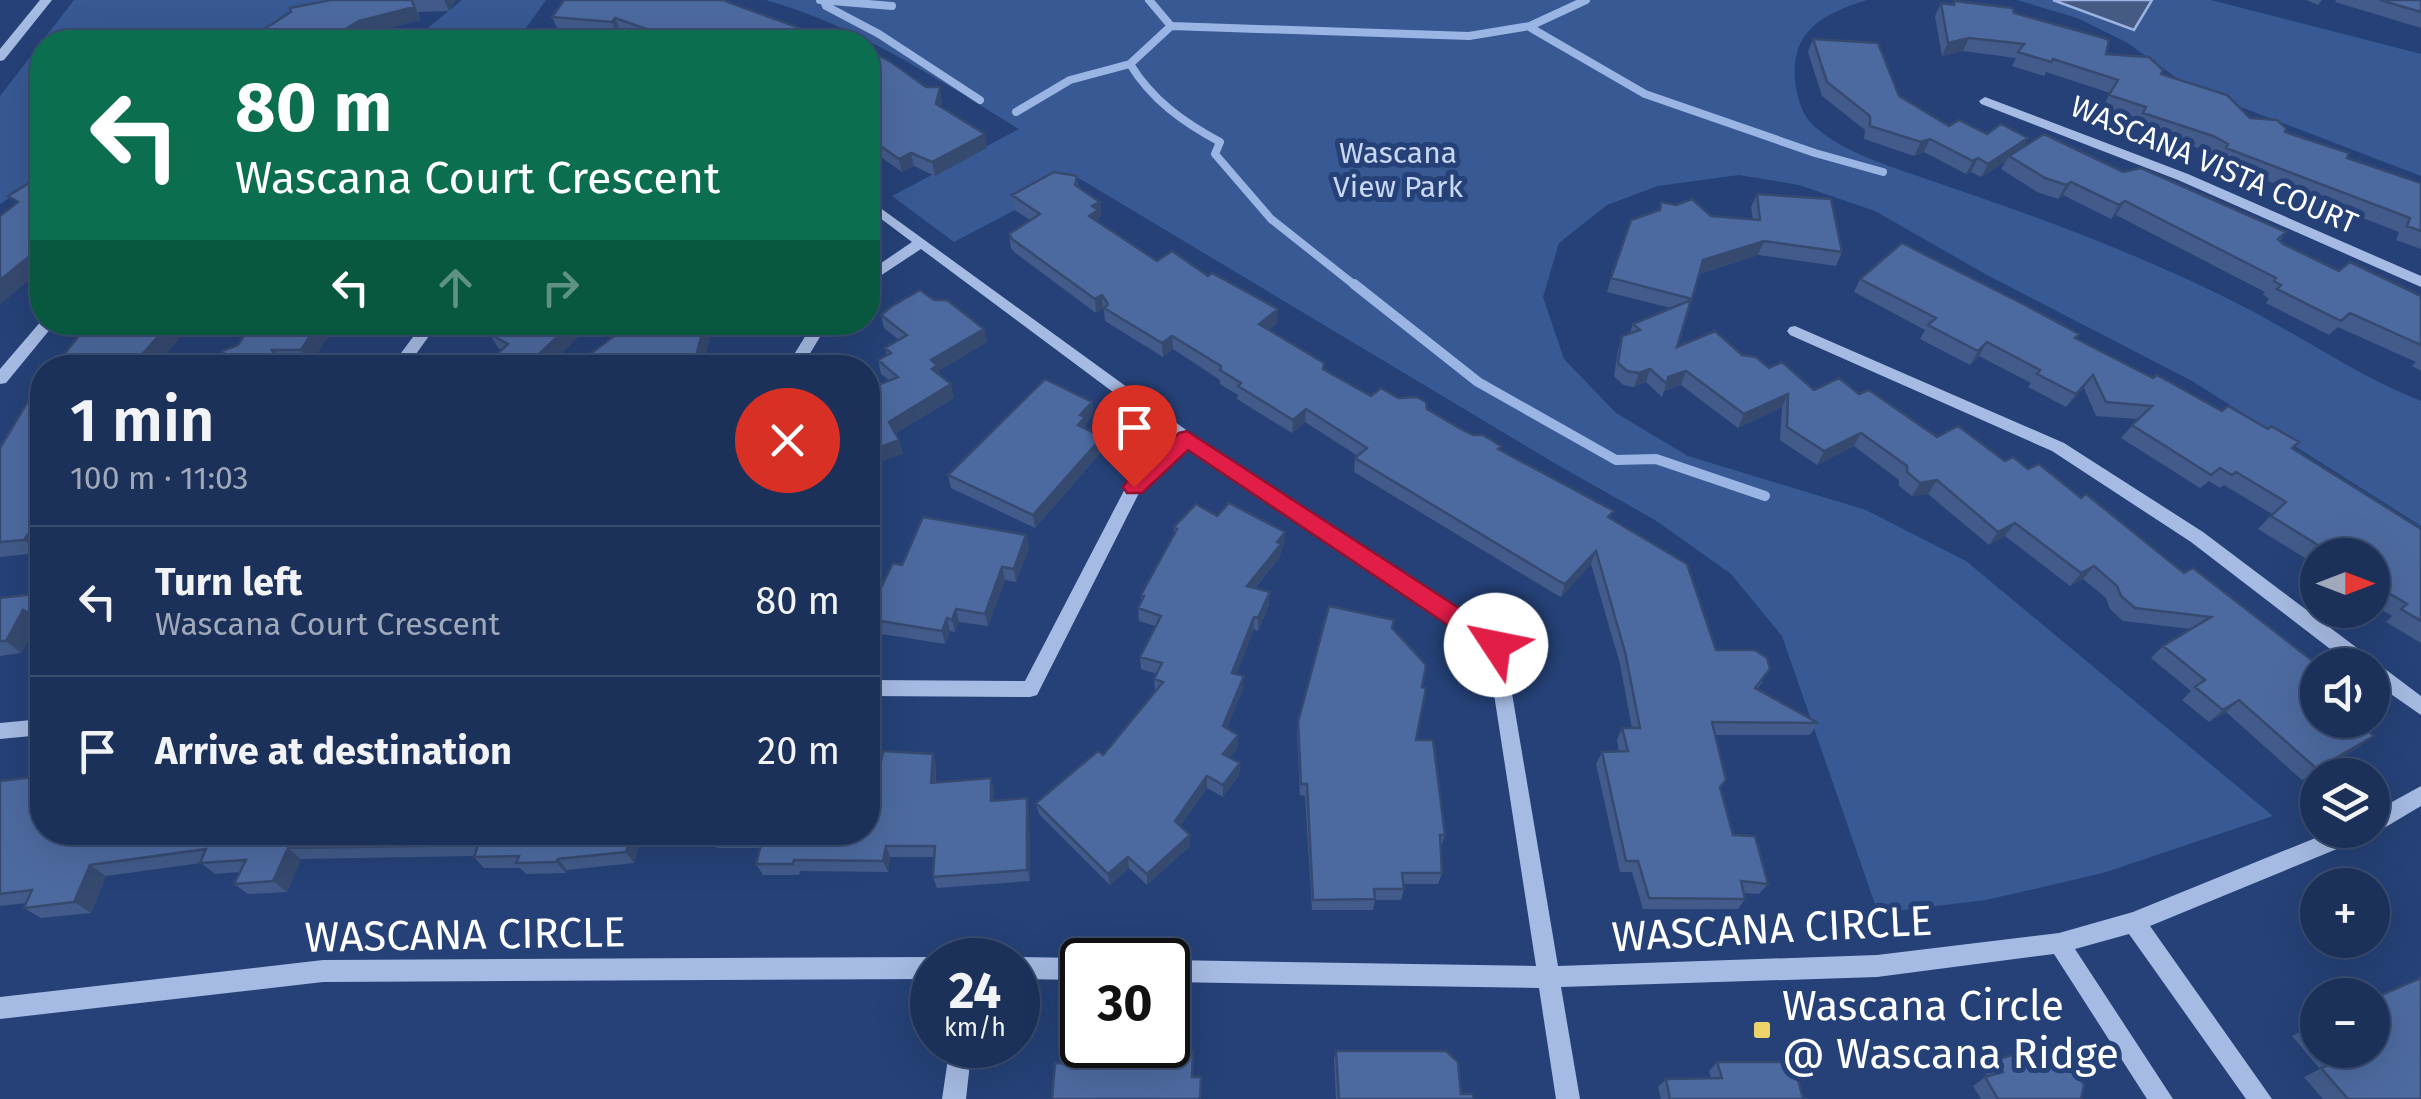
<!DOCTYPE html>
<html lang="en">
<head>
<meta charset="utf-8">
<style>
  body { margin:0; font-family:"Fira Sans",sans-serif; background:#293d62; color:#f1f3f6; height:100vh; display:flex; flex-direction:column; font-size:38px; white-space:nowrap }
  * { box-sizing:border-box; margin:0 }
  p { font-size:32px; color:#a0a9ba }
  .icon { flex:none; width:55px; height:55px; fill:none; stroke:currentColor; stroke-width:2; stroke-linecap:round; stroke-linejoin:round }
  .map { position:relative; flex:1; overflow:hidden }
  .side { position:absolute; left:30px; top:355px; width:850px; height:490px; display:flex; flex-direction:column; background:#1c3159; border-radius:40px; box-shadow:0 10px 40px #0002,0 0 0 2px #3a4c6f }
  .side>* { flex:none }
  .top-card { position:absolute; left:30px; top:30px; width:850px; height:305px; border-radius:40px; box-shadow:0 10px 40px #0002,0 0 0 2px #3a4c6f; background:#0b6e4f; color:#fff; overflow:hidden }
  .needle { width:65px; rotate:90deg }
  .controls { position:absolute; left:2300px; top:538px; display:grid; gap:20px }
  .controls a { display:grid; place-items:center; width:90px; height:90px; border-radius:50%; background:#1c3159; box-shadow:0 10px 40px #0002,0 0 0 2px #3a4c6f; font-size:50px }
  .speed { position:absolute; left:910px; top:938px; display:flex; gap:20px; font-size:50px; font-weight:700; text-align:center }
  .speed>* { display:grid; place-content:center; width:130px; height:130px; border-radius:50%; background:#1c3159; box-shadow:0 10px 40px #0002,0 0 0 2px #3a4c6f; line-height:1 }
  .speed small { font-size:25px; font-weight:400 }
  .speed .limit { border:5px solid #111; border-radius:15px; background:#fff; color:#111 }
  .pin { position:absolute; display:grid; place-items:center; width:85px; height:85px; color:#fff; margin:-102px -42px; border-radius:50% 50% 50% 0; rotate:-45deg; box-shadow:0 0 10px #0007 }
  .pin .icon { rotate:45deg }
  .me { position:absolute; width:110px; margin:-55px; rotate:304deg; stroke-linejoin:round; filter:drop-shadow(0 0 8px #0008) }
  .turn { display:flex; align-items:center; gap:35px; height:210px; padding:0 40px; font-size:45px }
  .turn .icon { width:130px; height:130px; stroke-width:2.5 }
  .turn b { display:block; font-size:70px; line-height:85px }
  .lanes { display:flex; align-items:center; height:95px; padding:0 40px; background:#0003; justify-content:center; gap:50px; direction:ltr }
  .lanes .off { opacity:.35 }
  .round { display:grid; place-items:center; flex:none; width:105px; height:105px; border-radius:52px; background:#293d62 }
  .summary { display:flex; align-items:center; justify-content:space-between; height:170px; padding:0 40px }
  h1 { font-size:60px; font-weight:600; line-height:75px }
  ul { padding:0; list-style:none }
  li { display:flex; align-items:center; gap:30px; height:150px; padding:0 40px; border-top:2px solid #3a4c6f }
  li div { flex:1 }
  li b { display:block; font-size:38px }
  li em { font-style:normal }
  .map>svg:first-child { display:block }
  .green { fill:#385994 }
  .water { fill:#465b83; stroke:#9ab5e3; stroke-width:2.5 }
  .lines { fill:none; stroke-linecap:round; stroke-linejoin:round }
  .stream-far1 { stroke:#9ab5e3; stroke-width:8 }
  .stream { stroke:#9ab5e3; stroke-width:10 }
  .minor { fill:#a6bbe3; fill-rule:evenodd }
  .wall { fill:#425b8a }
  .shaded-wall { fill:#364a70 }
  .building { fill:#4d6aa0; stroke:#364a70; stroke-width:2.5 }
  .route { fill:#e11d48; stroke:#92132f; stroke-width:2.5 }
  .poi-dot { fill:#ecd36a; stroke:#254177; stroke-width:4 }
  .labels { text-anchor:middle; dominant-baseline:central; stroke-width:10; stroke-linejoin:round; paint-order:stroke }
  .far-park-label { font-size:30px; fill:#c8d7f2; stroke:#254177 }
  .far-street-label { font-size:30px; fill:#fff; stroke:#254177 }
  .near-street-label { font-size:42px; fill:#fff; stroke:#254177 }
  .near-poi-label { font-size:42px; fill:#fff; stroke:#254177; text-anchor:start }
</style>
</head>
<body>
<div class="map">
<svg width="2421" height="1099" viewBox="0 0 2421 1099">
  <rect width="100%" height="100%" fill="#254177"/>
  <path class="green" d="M74 0H328L286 13 250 42H42V177L0 204V96Z
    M462 0H546L516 42H483L423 32Z
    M766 0H1867C1823 14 1791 30 1795 80 1796 93 1801 112 1810 122 1839 152 1893 167 1932 181 2041 218 2151 258 2254 312 2310 342 2362 378 2421 401V526L2192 381 1987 275 1875 211 1799 185 1739 175 1658 186 1607 205 1559 243 1543 297 1564 359 1616 413 1688 456 1866 510 1966 561 2273 816 2103 873 1986 900 1878 913 1782 636 1731 574 1655 520 1556 464 1077 177 954 242 892 196 1019 129C939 80 857 26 766 0Z
    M2017 0H2211L2421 54V176L2191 88 2126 42 2077 18Z"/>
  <path class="water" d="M2053 0H2152L2134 30Z"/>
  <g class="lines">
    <path class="stream-far1" d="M820 0 892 6
      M1149 0 1171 26 1469 36 1530 26 1586 0
      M824 1 826 6 879 34 980 100
      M1171 26 1130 64C1152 100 1183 122 1220 142L1215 154 1271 219 1357 287
      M1531 28 1645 94 1815 153 1883 172
      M1016 112 1070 80 1130 64"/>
    <path class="stream" d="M1354 284 1478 382 1616 460 1656 459 1765 496"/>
    <path class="minor" d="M40 0H52L4 60 0 61V49Z
      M1985 97 2188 174 2421 276V287L2178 180 1981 104 1979 101Z
      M868 199 1193 435 1503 640 1558 966 1877 955 2059 933 2133 912 2335 830H2372V813L2421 786V806L2379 831 2368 832 2366 837 2150 926 2272 1099H2246L2129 934 2075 949 2173 1099H2147L2054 954 1877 977 1561 987 1580 1099H1556L1539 988 1168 982V960L1536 966 1487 649 1188 448 1140 491 1037 695 1030 697 868 696V680L1025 681 1128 483 1176 439 921 249 868 284V272L912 242 868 209Z
      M42 320V322H56L6 383 0 384V369Z
      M424 322H439L406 368H390Z
      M814 322H829L803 365H793L790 361Z
      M1795 326 2064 443 2203 532 2421 696V715L2372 681V665H2351L2191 542 2052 451 1790 335 1787 331 1790 327Z
      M42 719V735L0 739V723Z
      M932 957 939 960H932V979L323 982 0 1019V997L323 960Z
      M1018 957 1082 958 1086 960H1082V980L1018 979V960H1011Z
      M950 1045H972L966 1099H942Z"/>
  </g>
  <path class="wall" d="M331 0H456L449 11 418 12 420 20 366 34Z
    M564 0H725L726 2 827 38 853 42H651L620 31 617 35 558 30 552 17Z
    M2306 0H2322L2318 5Z
    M2336 0H2421V28L2335 2Z
    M1954 1 2014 13 2106 54 2161 74 2250 118 2285 132 2347 158 2421 183V249L2396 240 2399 232 2217 161 2219 157 2204 150 2134 127 2138 121 2102 109 2110 93 2046 72 2044 76 2012 66 2016 58 1963 51 1942 56 1935 16 1941 3 1952 4Z
    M1813 39 1919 108 1949 126 1987 134 2028 138 2023 147 2123 172 2286 232 2280 241 2283 244 2339 271 2421 296V371L2412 366 2416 362 2338 327 2329 335 2266 303 2269 299 2263 294 2265 292 2116 215 2111 219 2063 195 2058 199 2037 192 2001 169 2006 161 1981 177 1971 172 1966 174 1924 152 1914 156 1864 139 1865 130 1822 96 1808 52Z
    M868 50 942 100 941 107 985 134 987 148 935 176 914 166 902 172 868 148Z
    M1077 176 1078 187 1100 202 1101 216 1099 217V223L1157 261 1277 323 1269 330 1324 369 1371 396 1398 398 1427 409 1473 435 1501 446 1500 451 1611 519 1716 650 1763 682 1757 689 1818 723 1810 735H1715L1720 789 1733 835 1768 884 1759 894 1744 893 1745 899 1738 909H1643L1632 872H1620L1596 764 1602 752H1619L1617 740 1622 728H1632L1620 664 1591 564 1561 597 1552 592 1354 472 1355 458 1358 456 1305 422 1292 433 1237 399 1238 395 1220 384V380L1173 349 1163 357 1105 321 1104 311 1103 308 1096 313 1014 252 1011 248 1009 234 1030 220 1013 209 1012 195Z
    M1757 194 1842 252 1836 266 1758 255 1699 274 1677 347 1742 355 1814 390 1859 394 1937 437 2028 469 2039 464 2358 748 2302 780 2226 712 2209 722 2182 700 2191 691 2151 658 2163 646 2191 629 2123 621 2110 609 2106 598 2083 579 2070 586 2005 536 1989 545 1928 494 1912 496 1899 486V480L1854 446 1817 465 1780 440 1782 407 1738 428 1681 385 1664 391 1662 397 1646 382 1634 387 1623 385 1614 376 1618 350 1622 336 1630 333 1633 324 1671 308 1607 292 1611 278 1658 211 1661 202 1711 216 1753 219 1751 207Z
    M1860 279 2076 338 2292 449 2421 529V643L2386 622 2392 616 2372 604V555H2318V571L2305 563 2308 560 2258 529 2272 514 2224 485 2220 488 2209 481 2200 488 2121 438 2138 419 2096 416 2084 388 2066 407 2028 387 2031 383 1979 356 1970 365 1920 339 1925 330 1854 292Z
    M881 315 984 329 987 342 938 371 954 398 896 433 899 440 903 453 868 467V389L890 381 881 374 878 360 887 355 885 348 899 340 884 328Z
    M253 322H360L341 337 330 334 310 364H282L228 359Z
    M502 322H594L546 368 498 348 490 334Z
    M633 322H714L702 368H571Z
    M42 380V547L38 553 0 557V448Z
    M1092 402 1093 415 1086 424V429L1102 437 1103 450 1035 528 951 488 948 475Z
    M1217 516 1284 545 1281 549 1280 557 1255 588 1269 605 1258 631 1254 629 1236 674 1243 688 1227 728 1238 747 1230 757 1240 763 1239 775 1223 797 1207 788 1180 826 1190 846 1147 885 1129 868 1110 885 1039 814 1036 803 1103 755 1155 692 1154 679 1157 674 1141 669 1140 657 1155 626 1139 621 1138 608 1141 601V595L1174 533V527Z
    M1026 535 1029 548 1016 582 1005 580 988 626 959 622 955 632 950 631 945 644 869 632 868 614 902 565Z
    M42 593V625L38 622 21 653 0 656V598Z
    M1392 628 1416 740 1445 835 1441 847 1442 873 1438 884H1403L1404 889 1401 900H1375L1373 910H1312L1305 796 1300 795 1297 734 1298 722Z
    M933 754 936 766V782L991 778 994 790V801L1027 798 1029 810 1030 881 937 888 933 877 934 857H890L888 872 800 871 799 875H763L756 864 760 848H717L709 836H653L651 845H639L634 863 567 870 566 873 526 874 520 868H484L474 857V856L301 859 287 892 248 894 234 884 240 872 215 874 201 863 106 876 91 913 41 918 24 908 26 903 0 906V781L42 832H868L880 767Z
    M2318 1023V1050H2372L2421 1099H2323L2304 1077 2320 1069 2292 1036Z
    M1336 1051 1461 1094 1473 1099H1336L1334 1060Z
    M1995 1060 2037 1063 2081 1099H1981L1973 1086 1987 1076 1983 1068Z
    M1717 1062 1803 1098 1808 1099H1661L1658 1087 1666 1079 1711 1078 1709 1071Z"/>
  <path class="shaded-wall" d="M413 0 420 20 366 34 352 42H324L359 21Z
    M444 0H456L449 11Z
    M615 18 620 31 617 35 612 22Z
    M1969 38 1963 51 1942 56 1948 43Z
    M940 87 942 100 939 117 936 104Z
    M985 134 987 148 935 176 932 162Z
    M2028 138 2021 151 2009 156 2006 161 1981 177 1988 164Z
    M1930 139 1924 152 1914 156 1921 142Z
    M911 153 914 166 902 172 899 159Z
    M1978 158 1971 172 1966 174 1973 161Z
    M2071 182 2063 195 2058 199 2066 185Z
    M2125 201 2116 215 2111 219 2119 205Z
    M1100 202 1101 216 1099 217V224L1089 216 1092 206Z
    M1764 241 1758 255 1698 274 1703 260Z
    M42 246V269L0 305V280Z
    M1102 295 1103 308 1096 313 1095 299Z
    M1278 309 1277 323 1259 338V324Z
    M171 322H194L154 368H130Z
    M319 322H323L330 334 310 364 301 350Z
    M334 322H360L341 337 332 324Z
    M573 322H594L546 368H538L534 359Z
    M705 322H714L702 368H693Z
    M984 329 987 342 938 371 940 379 935 382 931 360Z
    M1172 336 1173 349 1163 357 1162 343Z
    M1987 342 1979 356 1970 365 1978 351Z
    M1650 369 1646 382 1634 387 1639 373Z
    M1686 371 1681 385 1664 391 1668 377Z
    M2093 375 2084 388 2066 407 2076 394Z
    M951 384 954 398 892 435 889 422Z
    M1788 394 1782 407 1738 428 1744 414Z
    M1092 402 1093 415 1086 424V431L1078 425 1080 415Z
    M1306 409 1305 422 1292 433 1293 420Z
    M1861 433 1854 446 1817 465 1824 451Z
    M1102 437 1103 450 1035 528 1033 515Z
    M899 440 903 453 868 467V452Z
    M1937 480 1928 494 1912 496 1920 483Z
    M42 514V547L38 553 24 540Z
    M2015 523 2005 536 1989 545 1998 532Z
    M1285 532 1284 545 1281 549 1280 557 1246 598 1247 586Z
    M1026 535 1029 548 1016 582 1014 569Z
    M1596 551 1591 564 1561 597 1565 584Z
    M2094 566 2083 579 2070 586 2081 573Z
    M1002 567 1005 580 988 626 985 614Z
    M1270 592 1269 605 1258 631V618Z
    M956 609 959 622 955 632 952 620Z
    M23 610 38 622 21 653 6 641Z
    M1254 617V629L1232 685V673Z
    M947 618 950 631 945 644 942 631Z
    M1244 676 1243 688 1223 738V726Z
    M2239 700 2226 712 2209 722 2223 710Z
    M1238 735V747L1223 766V754Z
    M2374 736 2358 748 2302 780 2317 769Z
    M933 754 936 766 935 794 931 783Z
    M1240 763 1239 775 1223 797V785Z
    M1207 776V788L1175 833V821Z
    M991 778 994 790V813L991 801Z
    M1027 798 1029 810 1030 881 1027 870Z
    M643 832H651L653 836 651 845Z
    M631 834 639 845 634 863 626 852Z
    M1190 835V846L1147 885V874Z
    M886 846 890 857 888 872 883 861Z
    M288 848 301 859 287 892 273 881Z
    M1128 857 1129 868 1110 885 1108 874Z
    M558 859 567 870 566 873 556 862Z
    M90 865 106 876 91 913 74 902Z"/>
  <path class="building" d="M331 0H412L414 7 359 21 324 42H244L291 12 290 8Z
    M564 0H724L725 1 827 38 834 34 853 42H684L615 18 612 22 552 17Z
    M2380 0H2421V12Z
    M1954 1 2013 8 2014 13 2104 38 2109 40 2106 54 2149 57 2163 70 2161 74 2227 95 2250 118 2277 120 2286 128 2285 132 2349 153 2347 158 2421 183V231L2407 226 2410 218 2226 148 2228 144 2213 136 2143 113 2146 107 2109 95 2118 80 2053 59 2051 62 2018 52 2024 44 1969 38 1948 43 1941 3 1954 5Z
    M1813 39 1878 43 1899 96 1949 126 1959 120 1987 134 2001 124 2028 138 1988 164 1978 158 1973 161 1930 139 1921 142 1870 126V116L1827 82Z
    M868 50 891 62 926 87H940L936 104 985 134 932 162 911 153 899 159 868 137Z
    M2044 134 2123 172 2141 168 2286 232 2278 239 2283 244 2339 271 2350 262 2421 296V345L2350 313 2341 321 2277 289 2281 285 2274 281 2276 278 2125 201 2119 205 2071 182 2066 185 2045 178 2009 156Z
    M1054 172 1077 176 1075 185 1100 202 1092 206 1098 210 1089 216 1157 261 1172 251 1208 276 1212 273 1278 309 1259 324 1324 363 1323 369 1371 396 1381 388 1398 398 1417 397 1426 402 1427 409 1459 428 1473 435H1483L1501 446 1498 449 1614 511 1608 517 1687 564 1716 650H1755L1767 658 1770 669 1755 688 1818 723 1712 722 1726 780 1720 787 1733 835 1755 836 1768 884 1741 881 1745 899 1649 898 1638 861H1626L1602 752 1628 751 1622 728H1640L1625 652 1596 551 1565 584 1557 580 1355 458 1367 448 1306 409 1293 420 1238 386 1241 383 1220 370 1221 366 1172 336 1162 343 1104 308 1108 304 1102 295 1095 299 1012 239 1009 234 1040 214 1012 195Z
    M42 175V246L0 280V216L18 202 8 196Z
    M1757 194 1831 199 1842 252 1764 241 1703 260 1692 299 1611 278 1631 220 1660 210 1661 202 1676 205 1692 199 1711 216 1760 220Z
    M1902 243 2025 305 2079 334 2075 338 2153 378 2157 375 2222 411 2228 406 2268 429 2271 426 2299 442 2292 448 2421 529V621L2401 609 2407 604 2372 583V555H2327L2318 550 2321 547 2271 516 2286 502 2236 472 2232 475 2220 468 2211 475 2132 425 2152 406 2106 402 2093 375 2076 394 2037 374 2040 370 1987 342 1978 351 1928 325 1936 318 1860 279Z
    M920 290 934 300H947L984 329 931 360 937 365 932 369 951 384 889 422 899 440 868 452V389L898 377 878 360 891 353 885 348 907 335 881 315 892 306Z
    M1691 300 1677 347 1715 331 1742 355 1756 357 1769 368 1782 362 1814 390 1839 378 1859 394 1869 390 1937 437 1958 426 2005 461 2013 457 2028 469 2039 464 2081 498 2086 494 2184 573 2193 568 2318 665V720H2356L2374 736 2317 769 2239 700 2223 710 2195 687 2205 680 2163 646 2211 617 2135 608 2121 596 2117 586 2094 566 2081 573 2015 523 1998 532 1937 480 1920 483 1907 472V466L1861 433 1824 451 1787 427 1788 394 1744 414 1686 371 1668 377 1667 384 1650 369 1639 373 1627 371 1618 363 1622 336 1640 330 1633 324Z
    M90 322H171L130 368H53Z
    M253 322H319L301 350H272L280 368H222L228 358 222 351 238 345Z
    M501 322H573L534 359 541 368H482L508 344 490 334Z
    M633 322H705L693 368H632L634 365 571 368Z
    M1045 379 1092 402 1080 415 1085 417 1078 425 1102 437 1033 515 948 475Z
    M42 380V514L24 540 0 542V448L34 391Z
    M1229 503 1285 532 1277 542 1281 544 1247 586 1270 592 1258 618 1254 617 1232 673 1244 676 1223 726 1238 735 1223 754 1240 763 1223 785 1207 776 1175 821 1190 835 1147 874 1128 857 1108 874 1036 803 1098 751 1103 755 1163 682 1154 679 1162 663 1140 657 1161 616 1138 608 1144 596 1141 595 1177 529 1174 527 1196 504 1217 516Z
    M923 517 1026 535 1014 569 1002 567 985 614 956 609 952 620 947 618 942 631 868 619V614L893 563 902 565Z
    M42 593V620L23 610 6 641H0V598Z
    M1329 606 1394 620 1392 628 1426 665 1422 687 1426 688 1416 740H1433L1445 835H1440L1442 873H1402L1404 889H1374L1375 899 1313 900 1307 784H1301L1298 722Z
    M883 751 933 754 931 783 991 778V801L1027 798V870L933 877 935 846H886L883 861 794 860 793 864H756L763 837H710L708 832H868V767H880Z
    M42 776V832H643L631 834 626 852 558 859 556 862 516 863 519 856 474 857 478 845 288 848 273 881 234 884 246 860 200 863 206 849 90 865 74 902 24 908 32 890 0 894V781Z
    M2421 978V1099H2348L2321 1068 2338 1061 2329 1050H2372V999Z
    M2318 1023V1037L2309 1027Z
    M2029 1050 2037 1063 2055 1059 2073 1066 2084 1085 2081 1099H1998L1985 1077 2003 1072 1995 1060Z
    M1336 1051H1446L1458 1062 1461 1094H1473V1099H1339Z
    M1103 1052H1193L1192 1077H1201L1200 1099H1052L1055 1063 1101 1064Z
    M1717 1062H1793L1803 1098 1808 1099H1670L1666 1079 1722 1078Z"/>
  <path class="route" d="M1187 431 1505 638 1508 645 1505 652H1488L1188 450 1142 493H1127L1123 487 1127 481 1179 433Z"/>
  <rect class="poi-dot" x="1752" y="1020" width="20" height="20" rx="5"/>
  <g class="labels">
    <g class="far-park-label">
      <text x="1398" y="153">Wascana<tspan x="1398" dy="34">View Park</tspan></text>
    </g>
    <g class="far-street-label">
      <text transform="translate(2214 165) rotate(23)">WASCANA VISTA COURT</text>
    </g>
    <g class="near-street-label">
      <text transform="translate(1772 929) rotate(-3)">WASCANA CIRCLE</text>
      <text transform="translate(465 935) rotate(-1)">WASCANA CIRCLE</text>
    </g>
    <g class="near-poi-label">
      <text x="1782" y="1006">Wascana Circle<tspan x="1782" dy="48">@ Wascana Ridge</tspan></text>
    </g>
  </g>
</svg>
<div class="controls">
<a><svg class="needle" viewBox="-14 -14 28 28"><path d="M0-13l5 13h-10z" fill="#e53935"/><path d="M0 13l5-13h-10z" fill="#a0a9ba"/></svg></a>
<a><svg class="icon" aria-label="sound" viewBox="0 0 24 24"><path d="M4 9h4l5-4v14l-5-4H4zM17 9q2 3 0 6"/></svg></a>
<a><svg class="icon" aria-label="layers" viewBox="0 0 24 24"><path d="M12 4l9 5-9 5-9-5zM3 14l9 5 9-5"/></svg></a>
<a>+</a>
<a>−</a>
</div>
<div class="speed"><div>24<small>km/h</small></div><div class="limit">30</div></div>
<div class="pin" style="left:1134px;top:487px;background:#d93025"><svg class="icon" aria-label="arrive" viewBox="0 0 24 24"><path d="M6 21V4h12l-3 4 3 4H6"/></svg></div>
<svg class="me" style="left:1496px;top:645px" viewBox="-20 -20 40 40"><circle r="19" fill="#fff"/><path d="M0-13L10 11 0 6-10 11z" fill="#e11d48"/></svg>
<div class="top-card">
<div class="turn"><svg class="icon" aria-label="left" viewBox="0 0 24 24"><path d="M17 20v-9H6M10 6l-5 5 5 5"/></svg><div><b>80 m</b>Wascana Court Crescent</div></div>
<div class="lanes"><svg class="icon" aria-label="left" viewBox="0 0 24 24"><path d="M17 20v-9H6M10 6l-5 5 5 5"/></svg><svg class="icon off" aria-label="ahead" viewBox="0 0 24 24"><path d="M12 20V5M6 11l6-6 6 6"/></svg><svg class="icon off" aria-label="right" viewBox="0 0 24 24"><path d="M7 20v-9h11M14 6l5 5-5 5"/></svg></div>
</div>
<section class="side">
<div class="summary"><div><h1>1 min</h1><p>100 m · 11:03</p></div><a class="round" style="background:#d93025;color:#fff"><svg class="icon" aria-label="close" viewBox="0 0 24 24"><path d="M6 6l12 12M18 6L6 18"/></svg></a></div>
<ul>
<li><svg class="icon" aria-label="left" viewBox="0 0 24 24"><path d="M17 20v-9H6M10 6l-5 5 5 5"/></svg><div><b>Turn left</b><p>Wascana Court Crescent</p></div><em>80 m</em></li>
<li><svg class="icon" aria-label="arrive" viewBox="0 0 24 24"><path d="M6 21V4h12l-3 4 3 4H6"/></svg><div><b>Arrive at destination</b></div><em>20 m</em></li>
</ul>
</section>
</div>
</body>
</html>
